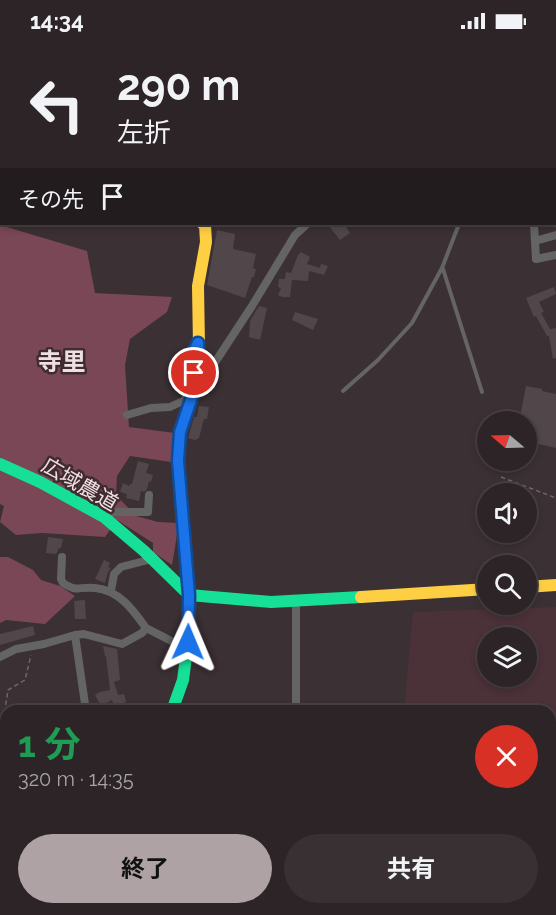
<!DOCTYPE html>
<html lang="ja">
<head>
<meta charset="utf-8">
<style>
  body { margin:0; font-family:Raleway,"Noto Sans JP",sans-serif; background:#383032; color:#f1f3f6; height:100vh; display:flex; flex-direction:column; font-size:22px; white-space:nowrap }
  * { box-sizing:border-box; margin:0 }
  p { font-size:20px; color:#a6a4a7 }
  .icon { flex:none; width:33px; height:33px; fill:none; stroke:currentColor; stroke-width:2; stroke-linecap:round; stroke-linejoin:round }
  .map { position:relative; flex:1; overflow:hidden }
  .drawer { position:absolute; left:0px; top:663px; width:556px; height:210px; display:flex; flex-direction:column; background:#2c2426; border-radius:18px 18px 0 0; box-shadow:0 3px 9px #0003,0 0 0 2px #484143 }
  .drawer>* { flex:none }
  .banner { position:absolute; left:0px; top:0px; width:556px; height:183px; box-shadow:0 3px 9px #0003,0 0 0 2px #484143; background:#2c2426; color:#f1f3f6; overflow:hidden }
  .needle { width:39px; rotate:289deg }
  .buttons { position:absolute; left:477px; top:369px; display:grid; gap:12px }
  .buttons a { display:grid; place-items:center; width:60px; height:60px; border-radius:50%; background:#2c2426; box-shadow:0 3px 9px #0003,0 0 0 2px #484143; font-size:30px }
  .pin { position:absolute; display:grid; place-items:center; width:51px; height:51px; color:#fff; margin:-26px; border:3px solid #fff; border-radius:50%; box-shadow:0 2px 6px #0007 }
  .me { position:absolute; width:66px; margin:-33px; rotate:1deg; stroke-linejoin:round; filter:drop-shadow(0 0 4px #0008) }
  .turn { display:flex; align-items:center; gap:21px; height:126px; padding:0 18px; font-size:27px }
  .turn .icon { width:78px; height:78px; stroke-width:2.5 }
  .turn b { display:block; font-size:42px; line-height:51px }
  .then { display:flex; align-items:center; height:57px; padding:0 18px; background:#0003; gap:12px; font-size:22px }
  .round { display:grid; place-items:center; flex:none; width:63px; height:63px; border-radius:32px; background:#383032 }
  .head { display:flex; align-items:center; justify-content:space-between; height:102px; padding:0 18px }
  h1 { font-size:36px; font-weight:700; line-height:45px; color:#1e9e55 }
  .button { display:flex; gap:12px; margin-top:auto; padding:12px 18px }
  .button a { flex:1; height:69px; border-radius:36px; background:#afa2a5; color:#111; font-size:24px; font-weight:700; line-height:69px; text-align:center }
  .button a+a { background:#383032; color:#f1f3f6 }
  .status { display:flex; justify-content:space-between; align-items:center; height:42px; padding:0 30px; background:#2c2426; direction:ltr }
  .status svg { height:16px; fill:currentColor }
  .map>svg:first-child { display:block }
  .built { fill:#4b3138; fill-rule:evenodd }
  .forest { fill:#794756 }
  .building { fill:#51474a }
  .lines { fill:none; stroke-linecap:round; stroke-linejoin:round }
  .path { stroke:#6a6868; stroke-width:1.5; stroke-dasharray:4.5 3; stroke-linecap:butt }
  .lane { stroke:#636463; stroke-width:4 }
  .street { stroke:#636463; stroke-width:8 }
  .fast { stroke:#16e098; stroke-width:12 }
  .slow { stroke:#ffcf43; stroke-width:12 }
  .route-casing { stroke:#114b97; stroke-width:15 }
  .route { stroke:#1a73e8; stroke-width:10 }
  .labels { text-anchor:middle; dominant-baseline:central; stroke-width:5; stroke-linejoin:round; paint-order:stroke }
  .street-label { font-size:21px; fill:#eedfe3; stroke:#402b31 }
  .quarter-label { font-size:24px; font-weight:bold; fill:#eedfe3; stroke:#402b31 }
</style>
</head>
<body>
<div class="status"><b>14:34</b><svg viewBox="0 0 49 12"><path d="M0 12V9h3v3zM5 12V6h3v6zM10 12V3h3v9zM15 12V0h3v12zM26 1h20v11H26zM47 4h2v5h-2z"/></svg></div>
<div class="map">
<svg width="556" height="873" viewBox="0 0 556 873">
  <rect width="100%" height="100%" fill="#3b3033"/>
  <path class="built" d="M556 565V803L551 804 550 669H404L413 570ZM488 596H526V634H488Z"/>
  <path class="forest" d="M0 183 87 209 95 251 172 255 167 270 130 297 125 323 129 385 175 391 171 420 130 414 117 434 116 453 136 474 158 480 179 481 172 523 153 510V501L117 478 105 495 42 491 16 493 0 480 4 464 0 462Z
    M0 515H8L33 528 41 538 60 544 75 554 45 582 6 578 0 581Z"/>
  <path class="building" d="M334 182H344L350 191 340 198 329 184Z
    M217 188 235 192 233 207 256 212 253 226 256 227 254 235H252L245 256 207 243Z
    M301 210 310 215 307 222 320 226 321 222 328 224 324 233 309 229 308 239 292 238 290 255H282L278 253 281 246 278 245 279 237H285L286 230 291 231 298 213Z
    M554 245 556 252 539 260 544 270 541 271 550 287 556 286V316L553 317 549 294H547L536 274 534 275 526 256Z
    M259 264 267 266 260 298 249 295 250 279Z
    M295 270 318 277 313 288 292 278Z
    M526 344 542 347V349L556 352V406L534 401 535 399 526 397V380H519Z
    M199 364 209 365 207 377H204L199 396 195 398 188 396 194 375H197Z
    M138 419 149 422 146 431 153 433 151 440 149 439 147 447 144 450 141 449 139 459 126 456 127 452 120 450 123 441 129 444 130 442H132Z
    M48 495 63 497 61 506H59L56 512 46 511Z
    M104 518 110 521 108 525 111 526 108 530 105 541 95 537Z
    M85 558 86 577H75L74 559Z
    M33 584 35 593 0 603V592Z
    M103 604 117 607 120 638 114 640 118 653 124 652 126 660 114 664 112 658 101 664 95 653 100 650 110 648 106 614H105Z"/>
  <g class="lines">
    <path class="path" d="M501 435 556 456
      M0 700 8 648 25 638 31 613
      M0 852 6 853
      M28 873 29 867"/>
    <path class="lane" d="M443 227 482 350
      M343 349 378 318 412 281 442 226 459 182"/>
    <path class="street" d="M363 0 367 2
      M467 0 470 2
      M126 2V0
      M218 2 219 0
      M246 2 247 0
      M289 2V0
      M380 2 393 0
      M418 2V0
      M555 27H556
      M555 100H556
      M555 118 556 117
      M555 157H556
      M534 182 536 217 556 213
      M535 199 556 193
      M199 334 212 325 252 264 295 193 307 182
      M127 373 151 366 170 365 185 358 188 348
      M104 475 113 470H148L149 453
      M62 515 61 537 63 541C78 551 79 544 95 546 119 548 133 568 146 586
      M111 549 114 532 121 525 152 517
      M296 559V669
      M75 593 86 669
      M0 615 16 607 44 602 75 593 84 592 122 602 142 591 146 586 187 607
      M0 763 6 764
      M296 867V873
      M91 873 92 867"/>
    <path class="fast" d="M0 422 40 440 104 475 144 509 189 553 271 560 361 555
      M172 669 183 638 188 600 189 553 178 419 180 390 199 334V304"/>
    <path class="slow" d="M199 304 198 244 206 200 205 183 203 182
      M526 545 556 543
      M361 555 488 547"/>
  </g>
  <g class="lines">
    <defs>
      <path id="route" d="M188 600 189 553 178 419 180 390 199 334 198 301 194 309V331"/>
    </defs>
    <use href="#route" class="route-casing"/>
    <use href="#route" class="route"/>
  </g>
  <g class="labels">
    <g class="street-label">
      <text transform="translate(80 442) rotate(30)">広域農道</text>
    </g>
    <g class="quarter-label">
      <text x="62" y="319">寺里</text>
    </g>
  </g>
</svg>
<div class="buttons">
<a><svg class="needle" viewBox="-14 -14 28 28"><path d="M0-13l5 13h-10z" fill="#e53935"/><path d="M0 13l5-13h-10z" fill="#a6a4a7"/></svg></a>
<a><svg class="icon" aria-label="sound" viewBox="0 0 24 24"><path d="M4 9h4l5-4v14l-5-4H4zM17 9q2 3 0 6"/></svg></a>
<a><svg class="icon" aria-label="search" viewBox="0 0 24 24"><circle cx="10" cy="10" r="6"/><path d="M15 15l6 6"/></svg></a>
<a><svg class="icon" aria-label="layers" viewBox="0 0 24 24"><path d="M12 4l9 5-9 5-9-5zM3 14l9 5 9-5"/></svg></a>
</div>
<div class="pin" style="left:194px;top:331px;background:#d93025"><svg class="icon" aria-label="arrive" viewBox="0 0 24 24"><path d="M6 21V4h12l-3 4 3 4H6"/></svg></div>
<svg class="me" style="left:188px;top:600px" viewBox="-20 -20 40 40"><path d="M0-17L14 15 0 8-14 15z" fill="#1a73e8" stroke="#fff" stroke-width="4"/></svg>
<div class="banner">
<div class="turn"><svg class="icon" aria-label="left" viewBox="0 0 24 24"><path d="M17 20v-9H6M10 6l-5 5 5 5"/></svg><div><b>290 m</b>左折</div></div>
<div class="then">その先<svg class="icon" aria-label="arrive" viewBox="0 0 24 24"><path d="M6 21V4h12l-3 4 3 4H6"/></svg></div>
</div>
<section class="drawer">
<div class="head"><div><h1>1 分</h1><p>320 m · 14:35</p></div><a class="round" style="background:#d93025;color:#fff"><svg class="icon" aria-label="close" viewBox="0 0 24 24"><path d="M6 6l12 12M18 6L6 18"/></svg></a></div>
<div class="button"><a>終了</a><a>共有</a></div>
</section>
</div>
</body>
</html>
